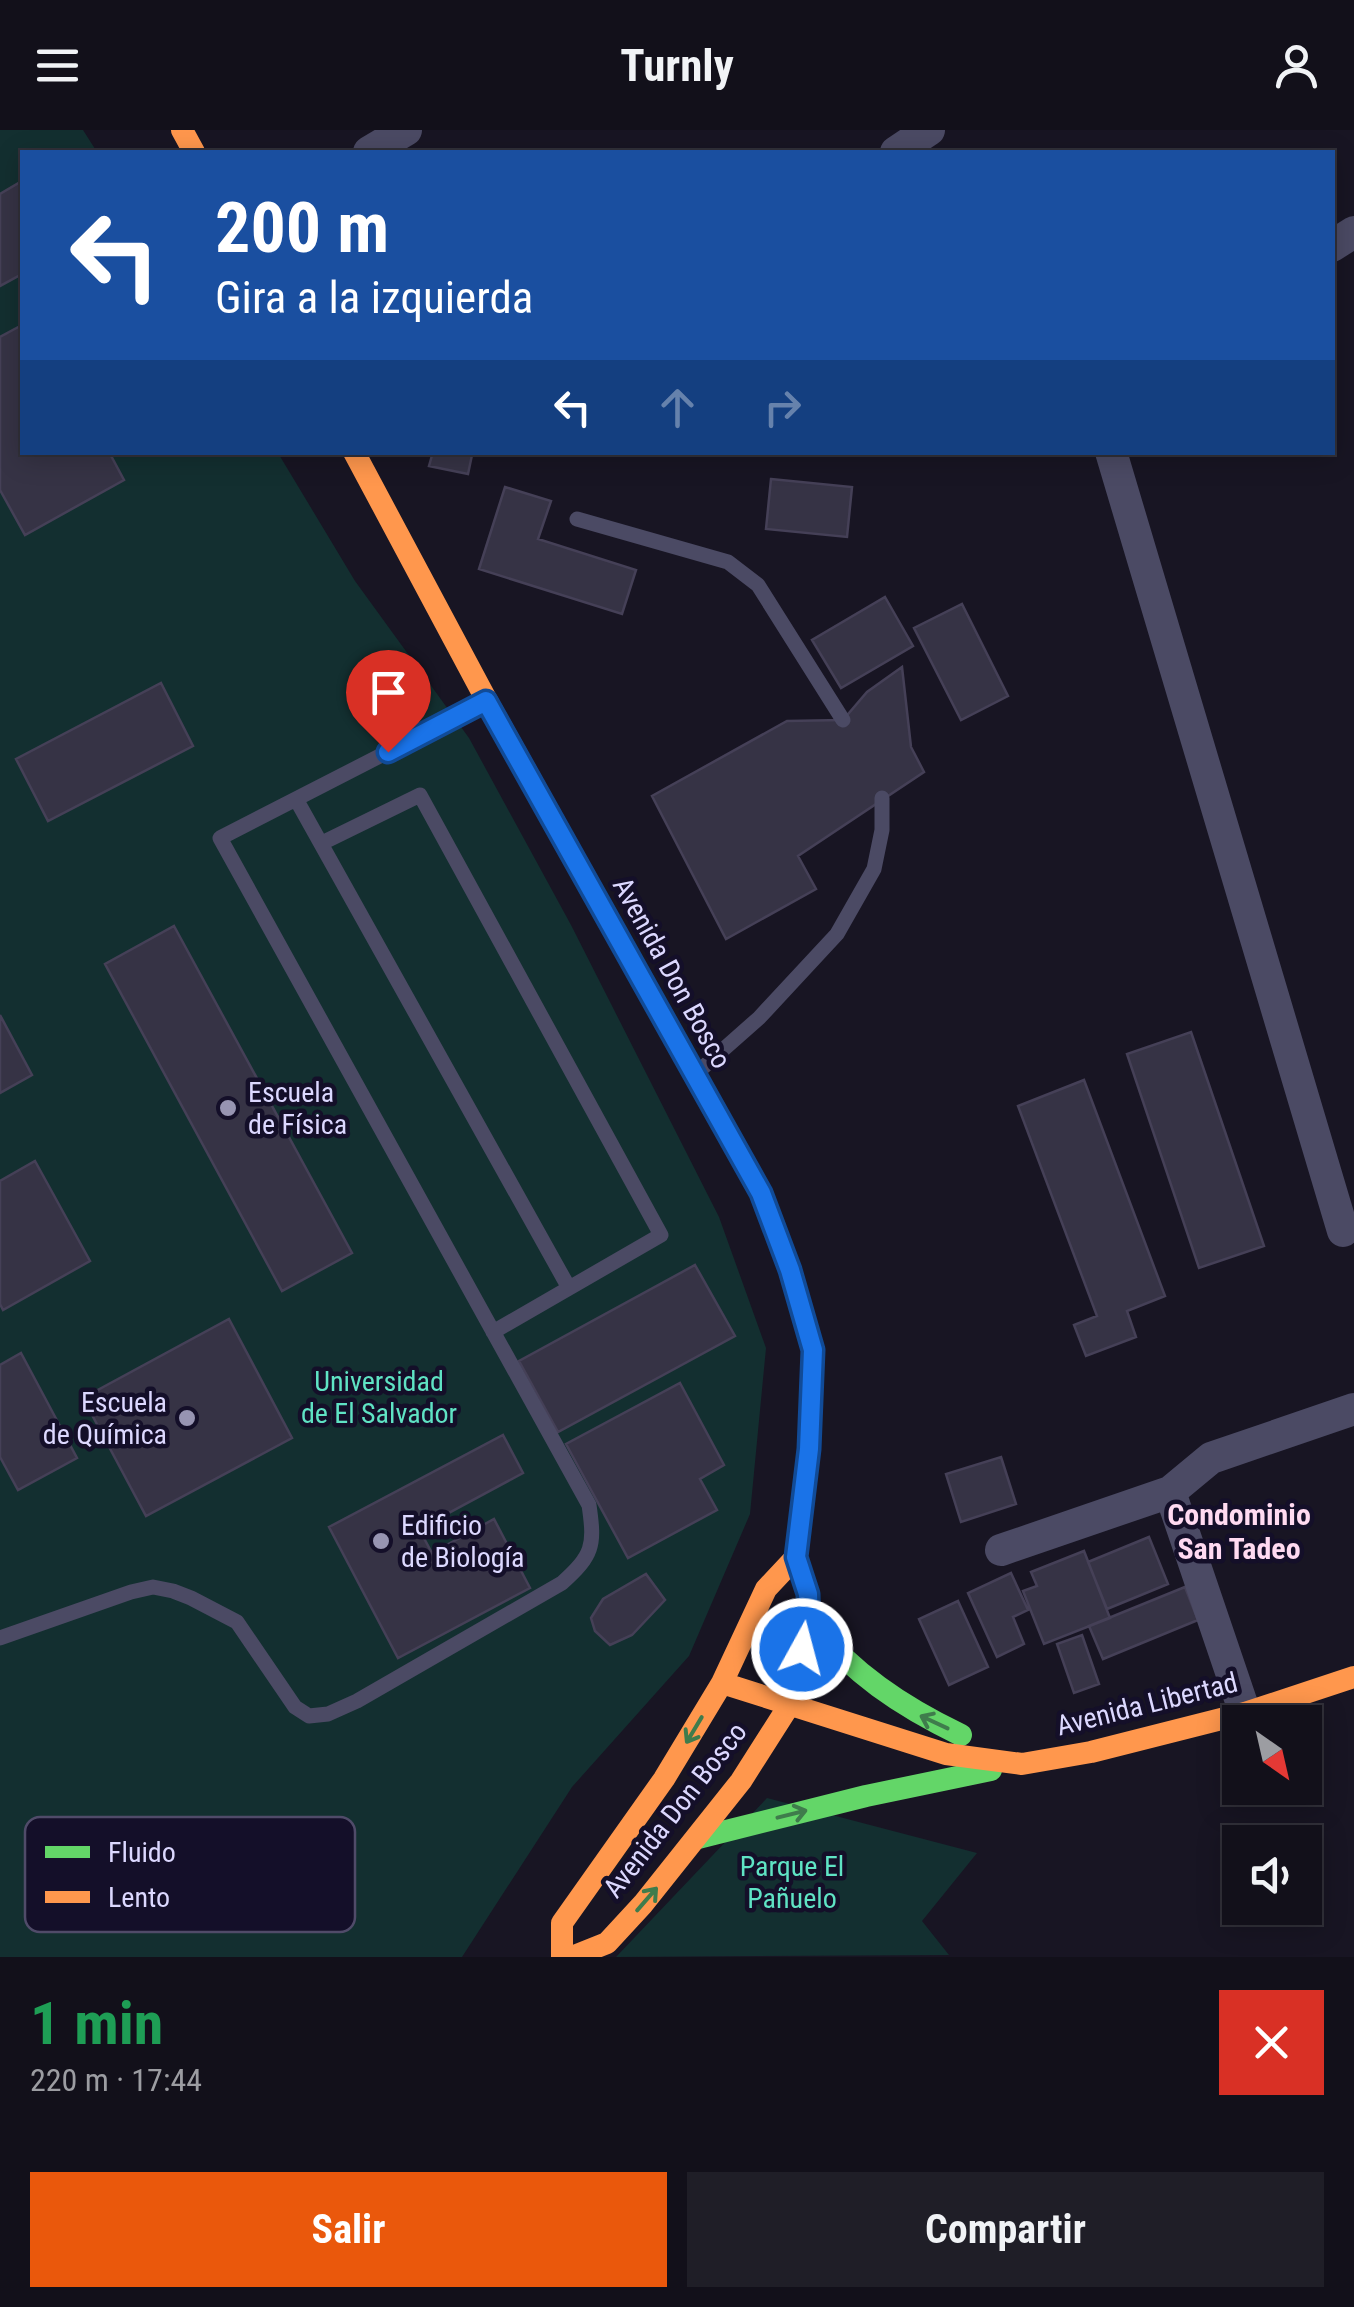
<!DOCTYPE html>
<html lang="es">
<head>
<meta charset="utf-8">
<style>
  body { margin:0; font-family:"Roboto Condensed",sans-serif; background:#1f1e27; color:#f1f3f6; height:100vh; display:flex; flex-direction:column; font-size:38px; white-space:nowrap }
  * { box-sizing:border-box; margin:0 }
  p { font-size:32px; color:#9c9da2 }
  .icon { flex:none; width:55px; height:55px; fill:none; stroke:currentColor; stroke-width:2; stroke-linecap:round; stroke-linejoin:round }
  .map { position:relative; height:1827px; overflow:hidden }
  .drawer { display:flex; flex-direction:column; background:#12101a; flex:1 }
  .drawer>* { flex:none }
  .hud { position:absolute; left:20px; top:20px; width:1315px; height:305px; border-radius:0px; box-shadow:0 5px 25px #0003,0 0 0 2px #313039; background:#1a4fa0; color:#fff; overflow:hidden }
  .needle { width:65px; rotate:146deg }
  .tools { position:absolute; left:1222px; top:1575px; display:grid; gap:20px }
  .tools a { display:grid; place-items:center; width:100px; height:100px; border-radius:0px; background:#12101a; box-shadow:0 5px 25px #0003,0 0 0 2px #313039; font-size:50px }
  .pin { position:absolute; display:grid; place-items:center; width:85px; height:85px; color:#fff; margin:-102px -42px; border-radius:50% 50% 50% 0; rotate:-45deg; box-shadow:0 0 10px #0007 }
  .pin .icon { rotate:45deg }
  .me { position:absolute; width:110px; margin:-55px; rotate:7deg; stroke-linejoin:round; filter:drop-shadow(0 0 8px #0008) }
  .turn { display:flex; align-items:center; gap:35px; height:210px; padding:0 30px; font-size:45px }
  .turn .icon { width:130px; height:130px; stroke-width:2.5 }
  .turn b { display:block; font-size:70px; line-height:85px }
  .lanes { display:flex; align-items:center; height:95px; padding:0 30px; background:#0003; justify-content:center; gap:50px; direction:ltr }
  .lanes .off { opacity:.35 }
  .round { display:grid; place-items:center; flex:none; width:105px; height:105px; border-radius:0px; background:#1f1e27 }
  .overview { display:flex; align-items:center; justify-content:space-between; height:170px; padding:0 30px }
  h1 { font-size:60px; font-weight:700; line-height:75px; color:#1e9e55 }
  .cta { display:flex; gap:20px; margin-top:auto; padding:20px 30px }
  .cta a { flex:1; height:115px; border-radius:0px; background:#ea580c; color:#fff; font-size:40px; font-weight:700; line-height:115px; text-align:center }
  .cta a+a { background:#1f1e27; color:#f1f3f6 }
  header { display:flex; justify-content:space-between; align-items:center; height:130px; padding:0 30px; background:#12101a; font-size:45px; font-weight:700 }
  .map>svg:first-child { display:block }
  .green { fill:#132f30 }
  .building { fill:#363345; stroke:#454057; stroke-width:2.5 }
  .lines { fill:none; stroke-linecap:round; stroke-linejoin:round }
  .lane { stroke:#4b4a64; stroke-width:15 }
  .street { stroke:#4b4a64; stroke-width:32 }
  .fast { stroke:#63d668; stroke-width:22 }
  .slow { stroke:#ff974d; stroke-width:22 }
  .oneway { stroke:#3f7c4c }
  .route-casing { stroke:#114b97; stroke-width:25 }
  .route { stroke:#1a73e8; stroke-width:18 }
  .poi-dot { fill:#9794b2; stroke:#140f29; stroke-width:4 }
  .labels { text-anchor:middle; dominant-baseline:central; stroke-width:9; stroke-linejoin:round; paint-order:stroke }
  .street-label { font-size:28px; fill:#dcd8ff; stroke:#140f29 }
  .poi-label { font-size:28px; fill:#dcd8ff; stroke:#140f29; text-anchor:start }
  .park-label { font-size:28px; fill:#5fe3c4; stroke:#140f29 }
  .neighbourhood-label { font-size:30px; font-weight:bold; fill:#ffdaf1; stroke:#140f29 }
  .key { fill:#140f29; stroke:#504b69; stroke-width:2.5 }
  .key-label { font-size:28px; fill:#dcd8ff }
</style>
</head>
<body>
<header><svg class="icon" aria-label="menu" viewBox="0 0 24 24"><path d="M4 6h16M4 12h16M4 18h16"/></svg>Turnly<svg class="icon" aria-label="person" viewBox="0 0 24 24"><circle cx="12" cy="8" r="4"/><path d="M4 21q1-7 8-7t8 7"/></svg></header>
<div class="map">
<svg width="1354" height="1827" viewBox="0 0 1354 1827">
  <rect width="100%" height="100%" fill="#181523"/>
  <path class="green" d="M0 0H83L97 22H22V322L278 323 355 451 469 608 571 795 719 1087 766 1218 750 1384 689 1526 572 1657 462 1827H0Z
    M767 1668 977 1723 922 1791 949 1825 616 1827Z"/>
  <path class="building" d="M22 51V144L0 156V64Z
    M22 195V322H109L124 350 25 405 0 360V207Z
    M433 322H459L472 325 468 344 429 336Z
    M771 349 852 357 847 407 766 399Z
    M505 357 551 371 538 409 636 440 622 484 479 439Z
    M885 467 913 516 841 558 812 510Z
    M962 474 1008 566 961 590 914 498Z
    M902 537 911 617 924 642 798 726 816 759 726 809 652 666 787 591 843 590 867 562Z
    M161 553 193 616 48 691 16 629Z
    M174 796 352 1123 282 1161 105 834Z
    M0 885 32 945 0 963Z
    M1191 902 1264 1116 1199 1138 1127 924Z
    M1084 950 1165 1166 1127 1181 1136 1207 1086 1226 1074 1195 1097 1186 1018 976Z
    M35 1031 90 1131 3 1180 0 1174V1051Z
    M695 1135 735 1206 558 1302 519 1231Z
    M229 1189 292 1308 146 1386 83 1268Z
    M21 1223 77 1328 18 1360 0 1327V1235Z
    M680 1253 724 1335 700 1349 717 1380 628 1428 566 1314Z
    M503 1305 523 1343 419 1399 432 1423 494 1389 530 1458 398 1528 329 1397Z
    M1001 1327 1016 1374 961 1392 946 1344Z
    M1149 1407 1168 1454 1107 1479 1088 1432Z
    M1084 1421 1110 1488 1044 1514 1023 1461 1037 1456 1031 1442Z
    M1011 1443 1028 1480 1013 1487 1024 1514 997 1527 968 1463Z
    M646 1444 665 1470 632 1505 610 1515 595 1501 591 1488 603 1469Z
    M1185 1457 1198 1490 1103 1529 1089 1496Z
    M958 1471 988 1537 949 1555 919 1489Z
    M1082 1505 1099 1554 1074 1563 1057 1514Z"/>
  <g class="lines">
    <path class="lane" d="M577 389 728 432 758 455 843 590
      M296 669 569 1158
      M322 713 420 665 661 1105 493 1202
      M699 941 759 888 837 804 874 739 882 700V668
      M0 1508 131 1462 153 1457 173 1461 191 1468 237 1492 295 1577 309 1586 328 1584 357 1571 562 1453C593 1425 595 1416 589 1375L220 708 483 573"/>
    <path class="street" d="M369 22 406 0
      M896 22 929 0
      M1332 116 1354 102
      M1111 322 1343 1101
      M1170 1362 1245 1583
      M1001 1420 1170 1362 1211 1328 1354 1279"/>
    <path class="fast" d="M655 872 761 1063 790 1140 813 1220 811 1263
      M809 1491C854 1544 899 1575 961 1605
      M698 1708 866 1666 991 1640"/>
    <path class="slow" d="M182 0 194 22
      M354 322 487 571 655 872
      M722 1553 946 1624 1022 1634 1091 1622 1245 1583 1354 1547
      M562 1827V1793L664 1649 722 1553 766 1459 796 1427
      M572 1827 607 1813 643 1774 741 1651 790 1574 809 1491 808 1464 796 1427 809 1319 811 1263"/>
  </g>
  <defs><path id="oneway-shaft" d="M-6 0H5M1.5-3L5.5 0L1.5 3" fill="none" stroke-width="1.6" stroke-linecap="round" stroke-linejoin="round" transform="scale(2.5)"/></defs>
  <g class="oneway">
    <use href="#oneway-shaft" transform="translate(934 1592) rotate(-155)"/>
    <use href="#oneway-shaft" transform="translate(694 1600) rotate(121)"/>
    <use href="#oneway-shaft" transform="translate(792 1684) rotate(-14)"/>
    <use href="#oneway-shaft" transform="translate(647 1769) rotate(-49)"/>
  </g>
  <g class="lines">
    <defs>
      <path id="route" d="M388 622 486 571 761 1063 790 1140 813 1220 809 1319 796 1427 808 1464 809 1492 802 1519"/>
    </defs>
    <use href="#route" class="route-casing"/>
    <use href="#route" class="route"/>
  </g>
  <g class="poi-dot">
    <circle cx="228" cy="978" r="10"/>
    <circle cx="187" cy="1288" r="10"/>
    <circle cx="381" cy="1411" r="10"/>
  </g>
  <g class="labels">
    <g class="street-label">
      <text transform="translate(672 843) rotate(61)">Avenida Don Bosco</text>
      <text transform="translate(1147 1574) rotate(-14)">Avenida Libertad</text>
      <text transform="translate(675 1680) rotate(-52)">Avenida Don Bosco</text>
    </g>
    <g class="poi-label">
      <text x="248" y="962">Escuela<tspan x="248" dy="32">de Física</tspan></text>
      <text x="167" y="1272" text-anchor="end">Escuela<tspan x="167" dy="32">de Química</tspan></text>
      <text x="401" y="1395">Edificio<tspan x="401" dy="32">de Biología</tspan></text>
    </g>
    <g class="park-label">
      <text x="379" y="1251">Universidad<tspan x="379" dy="32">de El Salvador</tspan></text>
      <text x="792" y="1736">Parque El<tspan x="792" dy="32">Pañuelo</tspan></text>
    </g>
    <g class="neighbourhood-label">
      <text x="1239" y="1384">Condominio<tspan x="1239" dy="34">San Tadeo</tspan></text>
    </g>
  </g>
  <rect x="25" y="1687" width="330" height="115" rx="15" class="key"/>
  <rect x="45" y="1716" width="45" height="12" fill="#63d668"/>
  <rect x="45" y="1761" width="45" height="12" fill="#ff974d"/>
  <g class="key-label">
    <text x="108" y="1732">Fluido</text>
    <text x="108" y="1777">Lento</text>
  </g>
</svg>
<div class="tools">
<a><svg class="needle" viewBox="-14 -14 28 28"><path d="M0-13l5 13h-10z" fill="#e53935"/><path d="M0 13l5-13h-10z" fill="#9c9da2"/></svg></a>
<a><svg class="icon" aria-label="sound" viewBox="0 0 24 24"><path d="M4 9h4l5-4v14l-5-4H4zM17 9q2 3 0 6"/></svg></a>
</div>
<div class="pin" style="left:388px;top:622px;background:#d93025"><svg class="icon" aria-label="arrive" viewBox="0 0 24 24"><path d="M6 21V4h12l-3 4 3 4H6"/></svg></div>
<svg class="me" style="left:802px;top:1519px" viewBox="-20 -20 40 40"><circle r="17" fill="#1a73e8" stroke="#fff" stroke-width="3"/><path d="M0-11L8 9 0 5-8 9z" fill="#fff"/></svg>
<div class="hud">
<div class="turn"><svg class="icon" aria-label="left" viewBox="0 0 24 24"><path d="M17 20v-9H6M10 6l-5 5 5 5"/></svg><div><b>200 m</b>Gira a la izquierda</div></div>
<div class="lanes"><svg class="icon" aria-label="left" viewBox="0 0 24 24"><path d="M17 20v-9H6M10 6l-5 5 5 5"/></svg><svg class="icon off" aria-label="ahead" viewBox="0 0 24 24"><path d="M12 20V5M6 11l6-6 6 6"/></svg><svg class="icon off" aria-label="right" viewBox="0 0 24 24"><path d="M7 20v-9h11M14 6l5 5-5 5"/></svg></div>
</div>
</div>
<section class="drawer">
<div class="overview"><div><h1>1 min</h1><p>220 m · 17:44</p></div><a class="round" style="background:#d93025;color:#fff"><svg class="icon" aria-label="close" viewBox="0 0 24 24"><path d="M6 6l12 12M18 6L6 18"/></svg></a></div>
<div class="cta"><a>Salir</a><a>Compartir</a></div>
</section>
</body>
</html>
